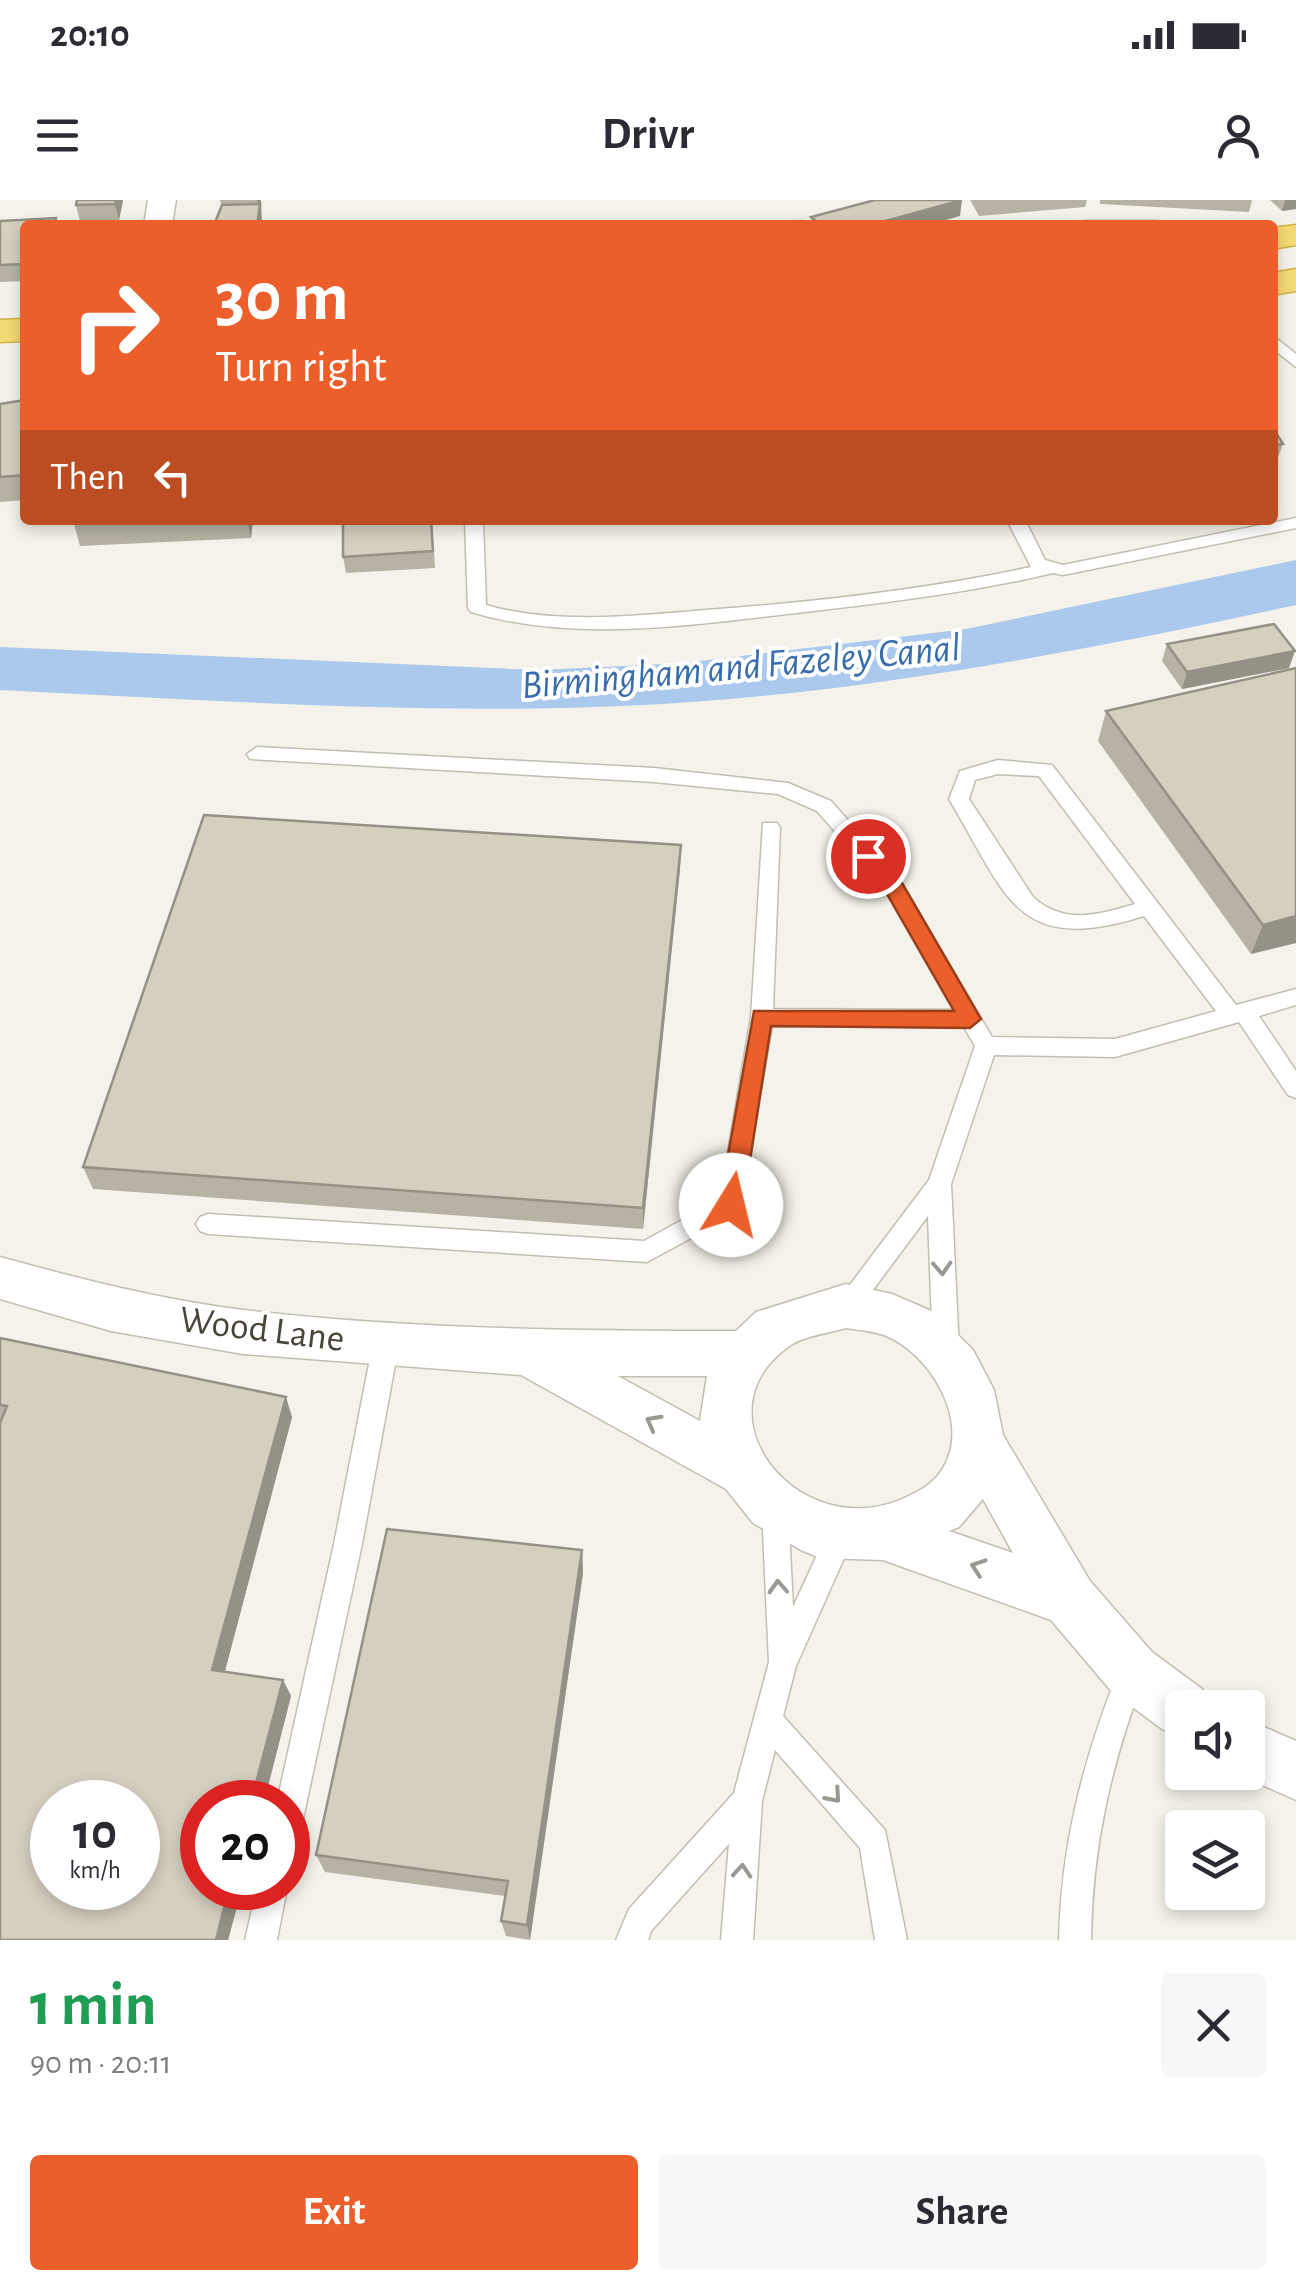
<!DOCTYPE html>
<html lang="en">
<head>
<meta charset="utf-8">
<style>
  body { margin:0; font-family:"Alegreya Sans",sans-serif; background:#f7f7f7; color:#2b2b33; height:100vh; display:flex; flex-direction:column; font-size:38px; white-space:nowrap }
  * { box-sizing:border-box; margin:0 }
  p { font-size:32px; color:#7c7c81 }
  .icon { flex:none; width:55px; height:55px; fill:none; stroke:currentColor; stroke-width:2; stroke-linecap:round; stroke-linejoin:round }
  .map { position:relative; height:1740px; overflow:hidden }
  .details { display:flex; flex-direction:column; background:#fff; flex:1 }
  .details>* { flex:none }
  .top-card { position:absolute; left:20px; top:20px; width:1258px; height:305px; border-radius:10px; box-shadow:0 5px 15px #0003; background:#ec5f2a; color:#fff; overflow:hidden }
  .buttons { position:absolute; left:1165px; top:1490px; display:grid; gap:20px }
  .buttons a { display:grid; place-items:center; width:100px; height:100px; border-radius:10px; background:#fff; box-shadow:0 5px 15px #0003; font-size:50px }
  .speed { position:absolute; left:30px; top:1580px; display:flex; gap:20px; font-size:50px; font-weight:700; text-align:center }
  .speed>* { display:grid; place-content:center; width:130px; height:130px; border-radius:50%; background:#fff; box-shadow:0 5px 15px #0003; line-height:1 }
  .speed small { font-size:25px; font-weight:400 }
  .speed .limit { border:15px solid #d22; background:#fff; color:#111 }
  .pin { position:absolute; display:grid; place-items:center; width:85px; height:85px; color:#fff; margin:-42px; border:5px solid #fff; border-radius:50%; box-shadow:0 2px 10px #0007 }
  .me { position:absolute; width:110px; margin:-55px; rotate:9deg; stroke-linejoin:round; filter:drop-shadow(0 0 8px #0008) }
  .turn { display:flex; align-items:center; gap:35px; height:210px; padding:0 30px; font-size:45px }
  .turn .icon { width:130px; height:130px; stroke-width:2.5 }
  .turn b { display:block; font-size:70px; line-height:85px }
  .then { display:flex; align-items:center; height:95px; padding:0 30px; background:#0003; gap:20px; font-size:38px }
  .round { display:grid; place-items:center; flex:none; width:105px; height:105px; border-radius:10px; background:#f7f7f7 }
  .headline { display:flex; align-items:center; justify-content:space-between; height:170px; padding:0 30px }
  h1 { font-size:60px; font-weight:600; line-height:75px; color:#1e9e55 }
  .primary-button { display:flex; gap:20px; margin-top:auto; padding:20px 30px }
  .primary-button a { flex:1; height:115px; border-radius:10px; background:#ec5f2a; color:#fff; font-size:40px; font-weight:600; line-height:115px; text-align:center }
  .primary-button a+a { background:#f7f7f7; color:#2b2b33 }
  .status { display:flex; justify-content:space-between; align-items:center; height:70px; padding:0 50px; background:#fff; direction:ltr }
  .status svg { height:28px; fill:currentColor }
  header { display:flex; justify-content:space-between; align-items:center; height:130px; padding:0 30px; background:#fff; font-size:45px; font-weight:600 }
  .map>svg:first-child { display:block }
  .water { fill:#abc9ec }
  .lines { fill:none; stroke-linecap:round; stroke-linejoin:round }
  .lane-casing { stroke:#c2beb0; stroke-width:3 }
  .street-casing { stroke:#c2beb0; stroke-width:3 }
  .highway-casing { stroke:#d3b145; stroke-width:3 }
  .lane { fill:#fff; fill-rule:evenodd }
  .street { fill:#fff; fill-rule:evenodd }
  .highway { fill:#f4da75; fill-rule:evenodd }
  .wall { fill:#b7b2a5 }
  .shaded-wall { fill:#959186 }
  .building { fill:#d5cfc0; stroke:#959186; stroke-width:2.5; fill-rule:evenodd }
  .oneway { stroke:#9a9892 }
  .route { fill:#ec5f2a; stroke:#993e1b; stroke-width:2.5 }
  .labels { text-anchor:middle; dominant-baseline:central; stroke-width:8; stroke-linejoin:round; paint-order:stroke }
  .street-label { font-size:38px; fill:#484439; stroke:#fff }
  .water-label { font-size:40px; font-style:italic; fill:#386dad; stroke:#fff }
</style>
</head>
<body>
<div class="status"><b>20:10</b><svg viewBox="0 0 49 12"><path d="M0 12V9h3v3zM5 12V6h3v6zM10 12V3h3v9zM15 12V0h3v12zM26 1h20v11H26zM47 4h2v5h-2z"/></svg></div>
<header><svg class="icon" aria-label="menu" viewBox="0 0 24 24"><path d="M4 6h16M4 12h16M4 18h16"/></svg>Drivr<svg class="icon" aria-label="person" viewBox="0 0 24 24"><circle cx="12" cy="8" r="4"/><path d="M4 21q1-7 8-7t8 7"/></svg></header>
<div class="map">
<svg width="1296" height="1740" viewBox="0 0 1296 1740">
  <rect width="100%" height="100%" fill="#f4f2ea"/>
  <path class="water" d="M1296 360V405C1054 457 810 504 561 508 374 512 187 499 0 490V447L540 470 684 463 966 429Z"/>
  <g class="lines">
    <defs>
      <path id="lane" d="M1084 21H1158L1165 25H1077Z
        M1272 135 1296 154V167L1272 148Z
        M1296 318V328L1063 375 1053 373C969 393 882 403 796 413 691 425 574 443 471 412L468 408 465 320H483L486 405C555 425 634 416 706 410 815 402 924 390 1031 367L1007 320H1025L1045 360 1063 365Z
        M257 547 654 568 788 583 831 601 897 676 992 837 1115 839 1216 811 1144 716C1015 756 1008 697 949 599L960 571 998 560 1052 565 1236 805 1296 789V805L1259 816 1296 871V898L1288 895 1239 822 1115 857 994 855 951 984 959 1150 955 1158 946 1161 937 1158 933 1150 928 1016 855 1114 846 1117 837 1114 834 1106 929 980 975 846 964 827 772 826 739 1012 647 1062 208 1034 200 1031 196 1024 200 1017 208 1014 644 1041 720 999 751 817 763 623H777L780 628 773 809 954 810 883 686 817 611 778 594 654 582 250 559 247 554ZM998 574 1039 576 1135 704C1098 715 1064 725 1033 697L969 599 975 580Z
        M386 1132 395 1135 399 1143 362 1344 303 1619 299 1630 288 1634V1602H277L334 1344 373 1143 377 1135Z
        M775 1297 785 1301 788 1310 793 1407 830 1327 840 1323 850 1327 854 1336 796 1466 783 1516 885 1630 907 1740H875L860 1648 775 1550 762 1601 753 1740H721L729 1644 651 1731 648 1740H616L629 1709 734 1593 769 1462 762 1310 765 1301Z
        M1132 1458 1142 1462 1146 1472C1112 1561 1092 1645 1091 1740H1059C1061 1644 1083 1561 1118 1472L1122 1462Z
        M257 1688H287L277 1740H245Z"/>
      <path id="street" d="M148 0H176L172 25H144Z
        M0 1057C80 1079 161 1100 244 1110 407 1129 572 1131 736 1131L756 1112 846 1084 892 1094 936 1113 973 1150 994 1190 1003 1235 1090 1381 1152 1452 1202 1489 1210 1508H1182V1538L1162 1529 1112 1492 1051 1420 883 1360 820 1358 801 1350 753 1323 726 1289 521 1175 243 1154 111 1131 0 1099ZM846 1128C858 1130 872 1131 884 1135 929 1152 972 1221 943 1268 934 1284 918 1292 902 1299 797 1344 695 1214 788 1147 802 1136 829 1133 846 1128ZM618 1176H707L700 1221ZM983 1299 1013 1353 949 1331 959 1327Z
        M1248 1520 1296 1541V1600L1233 1572H1248Z"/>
      <path id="highway" d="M1296 25V45L1272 49V28Z
        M1296 69V91L1272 95V73Z
        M25 119V141L0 142V120Z"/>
    </defs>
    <use href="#lane" class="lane-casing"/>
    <use href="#street" class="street-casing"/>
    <use href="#highway" class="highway-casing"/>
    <use href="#lane" class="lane"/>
    <use href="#street" class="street"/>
    <use href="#highway" class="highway"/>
  </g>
  <path class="wall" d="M77 0H123L119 20 80 21 76 5Z
    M220 0H261L260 8 262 20 222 7Z
    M970 0H1087L1085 7 979 16Z
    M1100 0H1252L1249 12 1100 4Z
    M1270 0H1296V9L1282 11Z
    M56 18 58 25H25V81L0 82V21Z
    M25 200V300L0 302V204Z
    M1272 226 1283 244 1272 274Z
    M73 320H253L251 338 80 346Z
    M432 320 435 368 346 373 343 357Z
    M1054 320H1115L1056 324Z
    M1167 444 1289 468 1182 489 1162 461Z
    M1296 468V743L1251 754 1098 541 1106 511Z
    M681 645 680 669 643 1029 93 989 83 967Z
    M0 1138 292 1217 225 1471 283 1480 291 1496 264 1602H202L242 1688 228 1740H0Z
    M582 1350 583 1373 530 1740 506 1736 501 1721 505 1696 325 1672 316 1655Z"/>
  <path class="shaded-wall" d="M116 0H123L119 20 115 4Z
    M257 0H261L262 25H257L259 11Z
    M962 0 960 16 928 25H871Z
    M1285 0H1296V9L1282 11Z
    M247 320H253L251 338Z
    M1295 451 1289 468 1182 489 1187 472Z
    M681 645 680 669 643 1029V1008Z
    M1296 716V743L1251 754 1263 725Z
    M286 1197 292 1217 221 1486 212 1470Z
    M582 1350 583 1373 530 1740 527 1725Z
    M283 1480 291 1496 264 1602H251Z
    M229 1688H242L228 1740H216Z"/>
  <path class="building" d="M77 0H116L115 4 76 5Z
    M875 0H962L871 25H820L811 17Z
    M260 4 257 25H214L222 5Z
    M56 18 54 25H25V64L0 65V21Z
    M801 21 802 25H700Z
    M25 200V275L0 277V204Z
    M1272 226 1283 244 1272 245Z
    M358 320H431L433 351 343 357V321Z
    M1274 424 1295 451 1187 472 1167 444Z
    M1296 468V716L1263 725 1106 511Z
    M204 615 681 645 643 1008 83 967Z
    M0 1138 286 1197 212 1470 283 1480 251 1602H202V1688H229L216 1740H0V1223L7 1206 0 1205ZM52 1602H138V1688H52Z
    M387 1329 582 1350 527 1725 501 1721 508 1681 316 1655Z"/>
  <defs><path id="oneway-chevron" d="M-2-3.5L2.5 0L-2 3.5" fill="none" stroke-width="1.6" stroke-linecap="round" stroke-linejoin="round" transform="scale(2.5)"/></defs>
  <g class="oneway">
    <use href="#oneway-chevron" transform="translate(942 1068) rotate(87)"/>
    <use href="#oneway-chevron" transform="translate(653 1222) rotate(-151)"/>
    <use href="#oneway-chevron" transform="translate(978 1367) rotate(-161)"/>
    <use href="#oneway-chevron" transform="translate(778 1387) rotate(-93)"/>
    <use href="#oneway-chevron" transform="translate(834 1596) rotate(49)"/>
    <use href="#oneway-chevron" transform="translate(742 1671) rotate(-86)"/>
  </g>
  <path class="route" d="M868 649 898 676 981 819 970 828 771 826 743 1005 740 1012H723L719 1005 754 811H954L883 687 858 656Z"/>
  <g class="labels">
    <g class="street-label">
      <text transform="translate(262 1130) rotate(7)">Wood Lane</text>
    </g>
    <g class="water-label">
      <text transform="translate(741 467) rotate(-5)">Birmingham and Fazeley Canal</text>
    </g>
  </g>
</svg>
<div class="buttons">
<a><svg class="icon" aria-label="sound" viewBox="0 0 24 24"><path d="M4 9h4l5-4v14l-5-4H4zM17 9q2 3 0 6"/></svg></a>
<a><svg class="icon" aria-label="layers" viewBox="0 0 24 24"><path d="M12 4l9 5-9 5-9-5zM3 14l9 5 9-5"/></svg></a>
</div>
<div class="speed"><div>10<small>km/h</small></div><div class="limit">20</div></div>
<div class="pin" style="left:868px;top:656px;background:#d93025"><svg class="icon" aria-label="arrive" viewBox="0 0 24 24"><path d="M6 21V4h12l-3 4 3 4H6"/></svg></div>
<svg class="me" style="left:731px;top:1005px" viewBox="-20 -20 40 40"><circle r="19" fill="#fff"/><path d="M0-13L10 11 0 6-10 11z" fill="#ec5f2a"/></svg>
<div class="top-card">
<div class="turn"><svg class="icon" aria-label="right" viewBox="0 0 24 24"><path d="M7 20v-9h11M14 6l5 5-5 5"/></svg><div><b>30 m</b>Turn right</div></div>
<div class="then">Then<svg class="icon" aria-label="left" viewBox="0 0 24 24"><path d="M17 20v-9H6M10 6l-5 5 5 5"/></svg></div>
</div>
</div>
<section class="details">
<div class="headline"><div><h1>1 min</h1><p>90 m · 20:11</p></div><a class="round"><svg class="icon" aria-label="close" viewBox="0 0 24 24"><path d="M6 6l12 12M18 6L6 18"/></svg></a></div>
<div class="primary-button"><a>Exit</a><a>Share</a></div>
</section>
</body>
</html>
